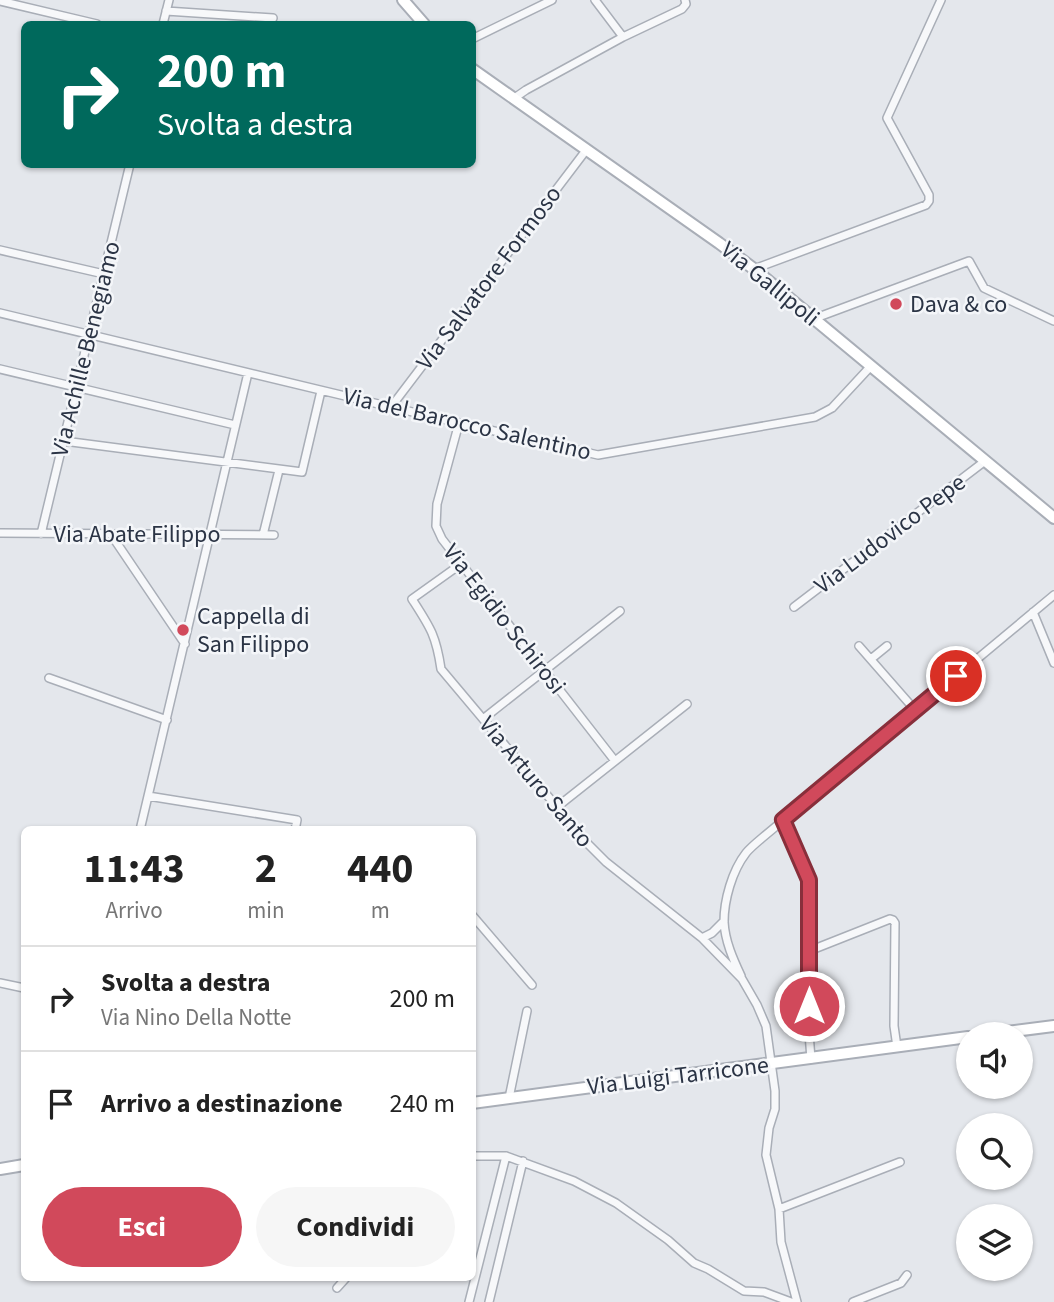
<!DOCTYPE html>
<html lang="it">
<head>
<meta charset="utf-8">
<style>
  body { margin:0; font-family:"Source Sans 3",sans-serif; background:#f6f6f6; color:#222; height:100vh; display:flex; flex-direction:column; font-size:26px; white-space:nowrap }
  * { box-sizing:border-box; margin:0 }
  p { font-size:23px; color:#767676 }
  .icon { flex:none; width:38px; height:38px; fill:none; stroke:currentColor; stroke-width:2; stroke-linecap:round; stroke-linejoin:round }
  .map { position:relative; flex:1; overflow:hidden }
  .sheet { position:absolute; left:21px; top:826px; width:455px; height:455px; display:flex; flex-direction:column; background:#fff; border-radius:10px; box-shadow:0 2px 5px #0004 }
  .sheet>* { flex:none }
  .hud { position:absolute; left:21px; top:21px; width:455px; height:147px; border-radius:10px; box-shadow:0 2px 5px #0004; background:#00695c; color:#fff; overflow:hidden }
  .tools { position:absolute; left:956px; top:1022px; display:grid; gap:14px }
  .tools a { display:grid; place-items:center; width:77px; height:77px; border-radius:50%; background:#fff; box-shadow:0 2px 5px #0004; font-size:35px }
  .pin { position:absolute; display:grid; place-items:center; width:60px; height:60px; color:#fff; margin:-30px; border:4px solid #fff; border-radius:50%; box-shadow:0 2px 7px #0007 }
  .me { position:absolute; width:77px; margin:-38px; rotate:0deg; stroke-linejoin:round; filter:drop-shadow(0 0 5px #0008) }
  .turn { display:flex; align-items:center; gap:24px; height:147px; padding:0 21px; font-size:32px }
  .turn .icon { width:91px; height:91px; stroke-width:2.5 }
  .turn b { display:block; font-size:49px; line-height:60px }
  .eta { display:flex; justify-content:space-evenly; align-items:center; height:119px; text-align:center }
  .eta b { font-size:42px; font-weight:700; line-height:49px }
  .action { display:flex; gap:14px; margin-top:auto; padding:14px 21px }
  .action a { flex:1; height:80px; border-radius:42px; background:#d1495b; color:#fff; font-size:28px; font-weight:700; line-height:80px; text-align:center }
  .action a+a { background:#f6f6f6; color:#222 }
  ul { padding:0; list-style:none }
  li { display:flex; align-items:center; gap:21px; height:105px; padding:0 21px; border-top:2px solid #e0e0e0 }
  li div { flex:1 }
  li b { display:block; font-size:26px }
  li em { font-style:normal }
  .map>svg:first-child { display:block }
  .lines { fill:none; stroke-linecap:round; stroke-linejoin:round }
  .minor-casing { stroke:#a9aeb7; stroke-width:10 }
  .secondary-casing { stroke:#a9aeb7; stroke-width:14 }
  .minor { stroke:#f7f8fa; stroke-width:7 }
  .secondary { stroke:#fff; stroke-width:10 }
  .route-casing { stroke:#882f3b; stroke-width:18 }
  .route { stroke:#d1495b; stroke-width:12 }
  .poi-dot { fill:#d1495b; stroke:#f4f6f9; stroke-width:2.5 }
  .labels { text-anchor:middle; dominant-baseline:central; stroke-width:5; stroke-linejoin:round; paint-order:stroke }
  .street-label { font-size:24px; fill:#2b3445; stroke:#f4f6f9 }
  .poi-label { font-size:24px; fill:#2b3445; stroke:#f4f6f9; text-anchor:start }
</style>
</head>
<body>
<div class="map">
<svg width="1054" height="1302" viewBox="0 0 1054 1302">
  <rect width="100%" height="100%" fill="#e4e7ec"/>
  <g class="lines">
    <defs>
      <path id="minor" d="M595 0 623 37
        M0 1 97 24
        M166 11 273 18
        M163 24 169 0
        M472 39 552 0
        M513 99 526 90 623 37 682 9 686 4 685 0
        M0 250 104 274
        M754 269 926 205 929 201V195L887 118 941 0
        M0 313 391 407 598 455 815 417 832 408 871 366
        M813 319 969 261 984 288 1054 321
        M0 369 235 425
        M391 407 587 149
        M459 423 437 504 436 526 442 539 615 761
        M64 441 302 472 321 391
        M0 533 274 535
        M110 533 185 644
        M41 534 130 164
        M263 535 279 470
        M461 564 412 599C430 627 436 635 441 669L557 807 577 833 606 862 702 938 742 979 757 1005 766 1026 775 1091V1109L769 1128 766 1155 779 1209 781 1242 797 1302
        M794 607 985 461
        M1033 612 1054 663
        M859 646 915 710
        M871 659 887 646
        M49 678 167 720
        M483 719 620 611
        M148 796 297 820 295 830
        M557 807 687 704
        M783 820 809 880V1033L811 1059
        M140 830 248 373
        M472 915 532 985
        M702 938 712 933 724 921
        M809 951 890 919 893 920 895 923 894 1026 897 1047
        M741 976C733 959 725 941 724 922 724 900 732 871 746 853 750 848 756 843 762 838L1054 595
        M0 983 24 988
        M509 1098 527 1011
        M472 1156H506L574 1181 616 1203 668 1240 694 1263 708 1269 744 1291 764 1292 791 1302
        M779 1209 900 1162
        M337 1288 346 1278
        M469 1302 506 1156
        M489 1302 523 1161
        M853 1302 901 1283 907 1275"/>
      <path id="secondary" d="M403 0 424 24
        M472 69 719 243 754 269 1054 518
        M991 1034 1054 1026
        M472 1103 968 1037
        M0 1169 24 1165"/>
    </defs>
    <use href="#minor" class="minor-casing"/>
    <use href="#secondary" class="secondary-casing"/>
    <use href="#minor" class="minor"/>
    <use href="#secondary" class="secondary"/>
  </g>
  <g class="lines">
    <defs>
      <path id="route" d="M809 1006V880L783 820 956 676"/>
    </defs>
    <use href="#route" class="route-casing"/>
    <use href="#route" class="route"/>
  </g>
  <g class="poi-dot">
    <circle cx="896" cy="304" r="7"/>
    <circle cx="183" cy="630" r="7"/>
  </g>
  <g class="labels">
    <g class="street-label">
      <text transform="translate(489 278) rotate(-53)">Via Salvatore Formoso</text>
      <text transform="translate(770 284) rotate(39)">Via Gallipoli</text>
      <text transform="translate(86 349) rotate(-76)">Via Achille Benegiamo</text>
      <text transform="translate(467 424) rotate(13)">Via del Barocco Salentino</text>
      <text x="137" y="534">Via Abate Filippo</text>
      <text transform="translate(890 534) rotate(-37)">Via Ludovico Pepe</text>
      <text transform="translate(504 619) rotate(52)">Via Egidio Schirosi</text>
      <text transform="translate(536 782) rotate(50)">Via Arturo Santo</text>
      <text transform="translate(678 1076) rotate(-7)">Via Luigi Tarricone</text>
    </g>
    <g class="poi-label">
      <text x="910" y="304">Dava &amp; co</text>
      <text x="197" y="616">Cappella di<tspan x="197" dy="28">San Filippo</tspan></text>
    </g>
  </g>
</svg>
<div class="tools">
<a><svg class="icon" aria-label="sound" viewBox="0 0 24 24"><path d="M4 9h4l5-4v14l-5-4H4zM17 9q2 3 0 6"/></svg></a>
<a><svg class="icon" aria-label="search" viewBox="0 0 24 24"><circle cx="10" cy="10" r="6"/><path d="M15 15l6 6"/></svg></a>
<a><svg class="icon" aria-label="layers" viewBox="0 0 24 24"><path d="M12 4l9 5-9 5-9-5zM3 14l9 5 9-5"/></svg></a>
</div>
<div class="pin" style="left:956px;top:676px;background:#d93025"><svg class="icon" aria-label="arrive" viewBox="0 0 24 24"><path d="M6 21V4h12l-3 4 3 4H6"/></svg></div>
<svg class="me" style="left:809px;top:1006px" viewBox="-20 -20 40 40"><circle r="17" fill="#d1495b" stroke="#fff" stroke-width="3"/><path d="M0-11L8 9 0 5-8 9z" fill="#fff"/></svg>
<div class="hud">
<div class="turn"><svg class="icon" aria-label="right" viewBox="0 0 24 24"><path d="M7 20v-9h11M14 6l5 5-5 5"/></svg><div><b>200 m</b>Svolta a destra</div></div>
</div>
<section class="sheet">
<div class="eta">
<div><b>11:43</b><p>Arrivo</p></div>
<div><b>2</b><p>min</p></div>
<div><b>440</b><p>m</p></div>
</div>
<ul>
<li><svg class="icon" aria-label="right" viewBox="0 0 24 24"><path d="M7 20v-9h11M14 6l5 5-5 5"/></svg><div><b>Svolta a destra</b><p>Via Nino Della Notte</p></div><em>200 m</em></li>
<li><svg class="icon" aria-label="arrive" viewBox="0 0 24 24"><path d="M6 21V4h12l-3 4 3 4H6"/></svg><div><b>Arrivo a destinazione</b></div><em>240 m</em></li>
</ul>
<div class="action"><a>Esci</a><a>Condividi</a></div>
</section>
</div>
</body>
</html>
